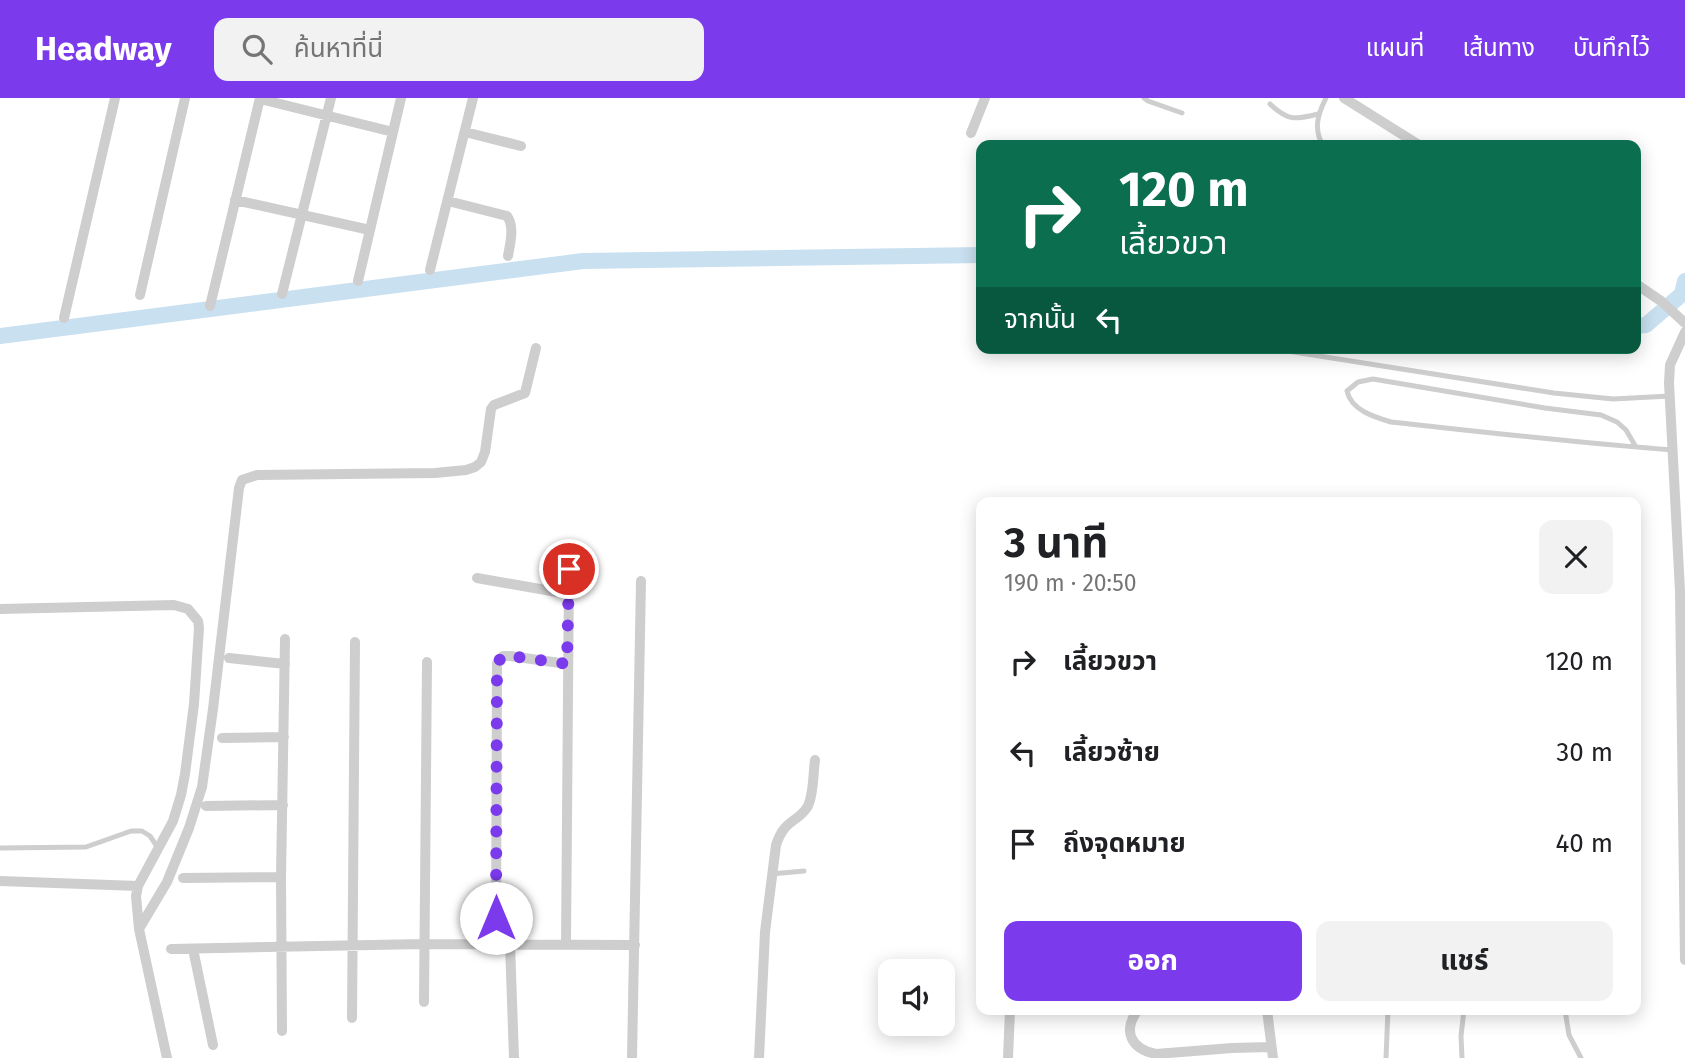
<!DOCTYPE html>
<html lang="th">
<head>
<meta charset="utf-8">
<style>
  body { margin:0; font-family:"Fira Sans","Noto Sans Thai",sans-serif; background:#f2f2f2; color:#202124; height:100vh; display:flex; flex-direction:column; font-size:26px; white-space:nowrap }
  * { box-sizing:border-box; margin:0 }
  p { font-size:23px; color:#757577 }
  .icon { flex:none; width:38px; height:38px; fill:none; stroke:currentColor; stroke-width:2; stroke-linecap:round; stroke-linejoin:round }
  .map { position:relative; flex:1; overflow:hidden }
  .sheet { position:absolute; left:976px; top:399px; width:665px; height:518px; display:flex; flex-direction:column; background:#fff; border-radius:14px; box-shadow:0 4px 18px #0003 }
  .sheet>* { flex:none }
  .banner { position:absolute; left:976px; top:42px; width:665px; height:214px; border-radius:14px; box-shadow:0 4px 18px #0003; background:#0b6e4f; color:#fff; overflow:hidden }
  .fabs { position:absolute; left:878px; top:861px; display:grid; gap:14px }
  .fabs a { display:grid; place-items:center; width:77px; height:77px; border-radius:14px; background:#fff; box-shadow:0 4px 18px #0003; font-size:35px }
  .pin { position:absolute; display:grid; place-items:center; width:60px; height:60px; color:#fff; margin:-30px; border:4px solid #fff; border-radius:50%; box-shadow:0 2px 7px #0007 }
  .me { position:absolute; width:77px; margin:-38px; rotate:0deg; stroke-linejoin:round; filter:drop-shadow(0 0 5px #0008) }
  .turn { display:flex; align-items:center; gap:24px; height:147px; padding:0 28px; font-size:32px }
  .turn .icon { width:91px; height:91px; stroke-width:2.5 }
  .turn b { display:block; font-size:49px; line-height:60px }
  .then { display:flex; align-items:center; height:66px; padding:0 28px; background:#0003; gap:14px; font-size:26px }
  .round { display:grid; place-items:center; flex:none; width:74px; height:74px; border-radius:14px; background:#f2f2f2 }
  .headline { display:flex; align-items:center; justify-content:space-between; height:119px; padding:0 28px }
  h1 { font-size:42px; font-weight:700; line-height:52px }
  .cta { display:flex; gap:14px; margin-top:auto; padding:14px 28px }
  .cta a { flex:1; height:80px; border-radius:14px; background:#7c3aed; color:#fff; font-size:28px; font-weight:700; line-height:80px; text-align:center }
  .cta a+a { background:#f2f2f2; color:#202124 }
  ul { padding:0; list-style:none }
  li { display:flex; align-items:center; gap:21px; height:91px; padding:0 28px }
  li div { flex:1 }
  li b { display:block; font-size:26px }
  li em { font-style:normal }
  header { display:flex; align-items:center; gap:42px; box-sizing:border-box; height:98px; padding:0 35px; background:#7c3aed; color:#fff }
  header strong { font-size:33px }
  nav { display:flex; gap:38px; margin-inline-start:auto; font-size:24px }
  .search { width:490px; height:63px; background:#f2f2f2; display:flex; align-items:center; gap:18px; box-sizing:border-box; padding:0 24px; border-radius:14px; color:#757577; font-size:26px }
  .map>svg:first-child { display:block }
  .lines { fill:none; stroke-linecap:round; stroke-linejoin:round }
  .canal { stroke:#c9e0f0; stroke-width:16 }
  .service { stroke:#cecece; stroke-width:5 }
  .minor { stroke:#cecece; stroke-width:10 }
  .route { stroke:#7c3aed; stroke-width:12; stroke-dasharray:0 21.6 }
</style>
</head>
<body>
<header>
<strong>Headway</strong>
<div class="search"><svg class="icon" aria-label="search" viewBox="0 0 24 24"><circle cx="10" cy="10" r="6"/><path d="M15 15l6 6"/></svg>ค้นหาที่นี่</div>
<nav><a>แผนที่</a><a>เส้นทาง</a><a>บันทึกไว้</a></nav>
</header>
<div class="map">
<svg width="1685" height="960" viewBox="0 0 1685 960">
  <rect width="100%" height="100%" fill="#fff"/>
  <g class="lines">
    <path class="canal" d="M1636 228 1646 227 1682 196 1685 183
      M0 238 583 163 982 157"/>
    <path class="service" d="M1144 0 1148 3 1182 15
      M1270 6C1288 23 1295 22 1318 16
      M1323 47C1313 31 1318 16 1326 0
      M1268 250 1554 295 1613 301 1670 298
      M1636 349 1626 332 1617 324 1601 317 1545 310 1373 281 1358 284 1347 293C1351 312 1374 319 1391 324 1484 334 1578 345 1673 352
      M0 750 86 749 131 733H142L150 738 158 750
      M771 776 804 773
      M1565 912 1569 937 1581 960
      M1386 960 1388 912
      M1462 960 1461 938 1464 912"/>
    <path class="minor" d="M1344 0 1419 47
      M260 1 393 34
      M465 34 521 48
      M971 35 985 0
      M235 102 370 132
      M448 103 507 118C515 129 510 146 508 158
      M430 172 473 0
      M358 183 401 0
      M1636 186 1661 203 1685 225
      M282 196 331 0
      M140 197 185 0
      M210 208 260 0
      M64 220 115 0
      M1685 234 1670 267 1669 285 1680 493 1685 862
      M477 480 568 496
      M0 511 174 507 188 511 198 523 199 530 194 606 185 676 181 697 173 723 138 788 136 798 139 831 167 960
      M229 560 285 566
      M222 640 284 639
      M206 708 283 707
      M183 780 281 779
      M0 783 138 788
      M139 831 167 784 189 730 202 689 213 611 239 390 242 382 257 377 435 375 466 372 475 369 481 364 485 354 491 311 494 307 525 295 536 250
      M496 846 497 565 503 558H510L567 566
      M510 846 514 960
      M566 846 569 471
      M171 851 424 846 635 847
      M193 851 213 947
      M424 904 427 564
      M1138 912C1122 933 1131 951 1156 956L1232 950 1271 949
      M1267 912 1273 960
      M352 920 355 544
      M282 933 281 779 285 541
      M632 960 641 483
      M759 960 765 834 776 747C785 720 798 725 808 708 814 695 813 675 815 662
      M1008 960 1010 912"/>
  </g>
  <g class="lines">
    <path class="route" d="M496 820 497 565 503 558H510L567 566 569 471"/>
  </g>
</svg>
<div class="fabs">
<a><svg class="icon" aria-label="sound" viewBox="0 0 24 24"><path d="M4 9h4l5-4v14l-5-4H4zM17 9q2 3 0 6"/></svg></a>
</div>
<div class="pin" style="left:569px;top:471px;background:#d93025"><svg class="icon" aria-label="arrive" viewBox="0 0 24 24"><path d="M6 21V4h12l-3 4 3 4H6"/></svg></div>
<svg class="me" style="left:496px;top:820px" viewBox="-20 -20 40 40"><circle r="19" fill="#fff"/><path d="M0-13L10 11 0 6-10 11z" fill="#7c3aed"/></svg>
<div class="banner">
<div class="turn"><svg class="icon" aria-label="right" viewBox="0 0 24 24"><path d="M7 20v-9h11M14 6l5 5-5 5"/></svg><div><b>120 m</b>เลี้ยวขวา</div></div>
<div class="then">จากนั้น<svg class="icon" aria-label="left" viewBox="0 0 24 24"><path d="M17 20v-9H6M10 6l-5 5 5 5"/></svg></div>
</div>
<section class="sheet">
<div class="headline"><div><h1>3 นาที</h1><p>190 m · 20:50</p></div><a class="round"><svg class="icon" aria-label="close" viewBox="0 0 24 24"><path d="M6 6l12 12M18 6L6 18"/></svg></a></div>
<ul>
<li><svg class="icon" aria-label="right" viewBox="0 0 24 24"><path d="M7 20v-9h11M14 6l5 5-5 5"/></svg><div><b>เลี้ยวขวา</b></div><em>120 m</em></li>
<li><svg class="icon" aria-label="left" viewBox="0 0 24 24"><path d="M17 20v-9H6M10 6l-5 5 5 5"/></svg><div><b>เลี้ยวซ้าย</b></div><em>30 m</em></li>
<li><svg class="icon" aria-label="arrive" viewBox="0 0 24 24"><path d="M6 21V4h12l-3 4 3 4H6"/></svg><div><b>ถึงจุดหมาย</b></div><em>40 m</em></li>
</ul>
<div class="cta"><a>ออก</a><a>แชร์</a></div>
</section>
</div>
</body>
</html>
